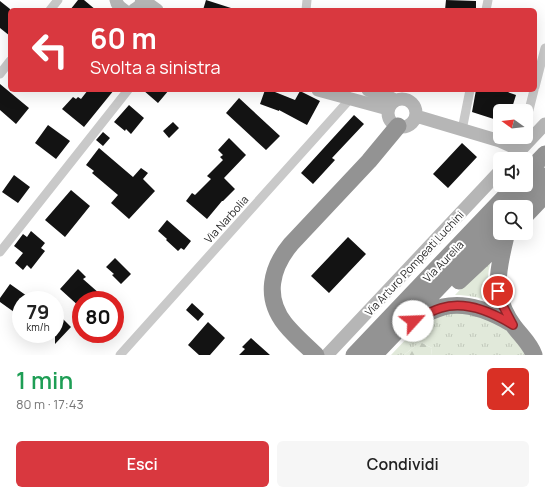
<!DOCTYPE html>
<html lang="it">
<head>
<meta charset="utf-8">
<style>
  body { margin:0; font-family:Manrope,sans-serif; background:#f6f6f6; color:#222; height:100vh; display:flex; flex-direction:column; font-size:15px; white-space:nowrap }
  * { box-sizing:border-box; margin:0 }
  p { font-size:13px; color:#767676 }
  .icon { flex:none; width:22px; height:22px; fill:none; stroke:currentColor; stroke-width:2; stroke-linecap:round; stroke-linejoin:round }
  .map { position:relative; height:355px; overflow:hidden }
  .sheet { display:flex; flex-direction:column; background:#fff; flex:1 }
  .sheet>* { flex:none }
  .banner { position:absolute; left:8px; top:8px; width:529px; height:84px; border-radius:6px; box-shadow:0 4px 16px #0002; background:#d9383f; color:#fff; overflow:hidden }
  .needle { width:26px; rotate:285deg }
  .buttons { position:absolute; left:493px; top:104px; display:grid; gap:8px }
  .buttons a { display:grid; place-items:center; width:40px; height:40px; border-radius:6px; background:#fff; box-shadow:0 4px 16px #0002; font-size:20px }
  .speed { position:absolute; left:12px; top:291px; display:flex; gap:8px; font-size:20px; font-weight:700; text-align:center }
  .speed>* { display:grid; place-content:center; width:52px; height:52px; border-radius:50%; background:#fff; box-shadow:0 4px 16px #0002; line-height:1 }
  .speed small { font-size:10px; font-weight:400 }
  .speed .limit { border:6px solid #d22; background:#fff; color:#111 }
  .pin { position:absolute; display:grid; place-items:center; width:34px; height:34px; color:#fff; margin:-17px; border:2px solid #fff; border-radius:50%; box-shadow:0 1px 4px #0007 }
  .me { position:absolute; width:44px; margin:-22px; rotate:65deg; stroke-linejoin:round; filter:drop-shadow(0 0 3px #0008) }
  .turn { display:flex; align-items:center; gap:14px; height:84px; padding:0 16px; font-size:18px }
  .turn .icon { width:52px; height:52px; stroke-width:2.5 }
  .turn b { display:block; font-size:28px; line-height:34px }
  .round { display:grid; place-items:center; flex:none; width:42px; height:42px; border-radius:6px; background:#f6f6f6 }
  .overview { display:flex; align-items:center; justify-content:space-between; height:68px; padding:0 16px }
  h1 { font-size:24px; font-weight:600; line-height:30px; color:#1e9e55 }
  .action { display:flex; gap:8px; margin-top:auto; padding:8px 16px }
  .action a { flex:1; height:46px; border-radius:6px; background:#d9383f; color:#fff; font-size:16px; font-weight:600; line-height:46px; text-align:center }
  .action a+a { background:#f6f6f6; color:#222 }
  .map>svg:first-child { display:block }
  .grass { fill:url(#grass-tufts) }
  .forest { fill:url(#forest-firs) }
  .building { fill:#131313 }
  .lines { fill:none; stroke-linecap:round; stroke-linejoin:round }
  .street { stroke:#c9c9c9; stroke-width:9 }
  .secondary { stroke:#b6b6b6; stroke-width:13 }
  .highway { stroke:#939393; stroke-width:17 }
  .route-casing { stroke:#8d2429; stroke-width:10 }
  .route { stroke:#d9383f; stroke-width:7 }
  .labels { text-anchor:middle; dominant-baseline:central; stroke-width:4; stroke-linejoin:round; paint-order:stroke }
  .street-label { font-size:11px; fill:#2c2c2c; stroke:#fff }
</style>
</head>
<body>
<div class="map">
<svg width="545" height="355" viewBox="0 0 545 355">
  <defs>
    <pattern id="grass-tufts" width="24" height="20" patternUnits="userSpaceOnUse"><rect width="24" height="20" fill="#e1e9da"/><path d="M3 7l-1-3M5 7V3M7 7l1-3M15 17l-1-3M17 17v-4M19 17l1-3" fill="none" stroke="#c1c8bb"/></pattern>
    <pattern id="forest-firs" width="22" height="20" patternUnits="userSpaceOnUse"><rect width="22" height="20" fill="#e1e9da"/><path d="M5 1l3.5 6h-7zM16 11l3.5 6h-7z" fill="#c1c8bb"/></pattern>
  </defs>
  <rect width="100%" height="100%" fill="#fff"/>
  <path class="grass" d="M492 256C488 272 485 286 490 302 479 297 467 295 455 295Z
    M449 308 496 320 518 342 525 355H431L432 348 420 342 404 355H391L407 338 423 323Z"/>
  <path class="forest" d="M420 342 432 348 431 355H404Z"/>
  <path class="building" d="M78 0H84L96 10H70Z
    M206 0 231 8V10H203Z
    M446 0 476 1V10H445Z
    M0 1 10 9V36L0 28Z
    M0 84 29 108 16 124 0 110Z
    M88 90H114L84 127 62 109 73 97 76 99 78 97 81 99Z
    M143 90H169L158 103Z
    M265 90H270L295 100 300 91 320 101 307 125 279 110V111L260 104Z
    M476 90H502L516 95 511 111H500V121L472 112Z
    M239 98 280 136 266 150 226 113Z
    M129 105 144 118 131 134 126 129 125 131 114 122Z
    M354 115 364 124 332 158 335 160 313 184 301 173Z
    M173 122 179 128 169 138 163 131Z
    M48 125 70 141 56 159 35 143Z
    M103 132 110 138 103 146 96 140Z
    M229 138 246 155 224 178 235 189 223 201H222L207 219 186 201 192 193 195 195 211 179 207 176 223 160 220 157 223 155 218 150Z
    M462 143 477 157 448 188 433 174Z
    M99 148 133 177 141 168 148 173 143 179 155 191 129 219 111 203 118 195 92 173 94 171 86 165Z
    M14 175 30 187 18 203 2 192Z
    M71 190 90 206 65 237 45 220Z
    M167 220 191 241 184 250 181 248 178 251 166 240 167 239 158 231Z
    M31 231 45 243 41 248 45 251 31 269 27 265 23 270 15 263 23 253 14 246 23 234 27 237Z
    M348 237 366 254 329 293 311 276Z
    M115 258 131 274 121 284 112 275 114 274 106 267Z
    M78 269 86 277 83 279 100 294 95 300H81V308L60 289Z
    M10 284 27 296 25 300H21V317L0 302V298Z
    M192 303 204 314 198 321 186 310Z
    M55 311 71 327 55 344Z
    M208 322 225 338 210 355H199L188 345Z
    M251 338 270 355H239L245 349 242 347Z"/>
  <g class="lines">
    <path class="street" d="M50 10 58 0
      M306 10 307 0
      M486 10 488 0
      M0 74 10 61
      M535 87 545 48
      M529 110 534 90
      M462 130 470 90
      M0 252 128 90
      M120 355 350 99"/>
    <path class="secondary" d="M116 0C117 5 120 8 124 10
      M143 0 157 10
      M134 10 140 6 142 0
      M318 90 388 109
      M368 90 385 95 395 100
      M388 113a14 14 0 1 1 28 0a14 14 0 1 1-28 0Z
      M416 116 500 141 520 150
      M512 159 545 124
      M327 355 500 171"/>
    <path class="highway" d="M526 174 545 154
      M515 207 545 176
      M526 215 545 195
      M506 236C498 269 491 295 513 325 520 335 530 343 534 355
      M459 281 506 237
      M412 321C422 316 432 310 443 307 467 301 492 312 512 324
      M316 355C305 345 294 335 285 324 264 297 271 268 291 244L369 161 398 126
      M354 355 516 185
      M374 355 500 223"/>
  </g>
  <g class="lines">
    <defs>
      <path id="route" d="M413 321C422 316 431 311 441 308 466 300 492 312 513 325L503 306 498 291"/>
    </defs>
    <use href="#route" class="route-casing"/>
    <use href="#route" class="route"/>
  </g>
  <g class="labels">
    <g class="street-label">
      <text transform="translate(226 219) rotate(-48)">Via Narbolia</text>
      <text transform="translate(443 261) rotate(-46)">Via Aurelia</text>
      <text transform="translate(414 263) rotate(-47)">Via Arturo Pompeati Luchini</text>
    </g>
  </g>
</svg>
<div class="buttons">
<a><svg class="needle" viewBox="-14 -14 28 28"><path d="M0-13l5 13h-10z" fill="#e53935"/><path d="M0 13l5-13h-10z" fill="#767676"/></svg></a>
<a><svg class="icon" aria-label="sound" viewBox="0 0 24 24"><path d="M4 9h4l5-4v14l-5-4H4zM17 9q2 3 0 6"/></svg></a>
<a><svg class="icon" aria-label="search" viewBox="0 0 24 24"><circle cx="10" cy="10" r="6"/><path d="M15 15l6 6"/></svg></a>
</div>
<div class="speed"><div>79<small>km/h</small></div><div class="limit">80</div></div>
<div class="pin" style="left:498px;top:291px;background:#d93025"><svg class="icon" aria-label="arrive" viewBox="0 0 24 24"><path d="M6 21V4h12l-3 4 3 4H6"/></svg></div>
<svg class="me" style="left:413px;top:321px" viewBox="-20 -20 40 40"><circle r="19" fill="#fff"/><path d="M0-13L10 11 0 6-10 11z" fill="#d9383f"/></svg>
<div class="banner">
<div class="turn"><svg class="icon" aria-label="left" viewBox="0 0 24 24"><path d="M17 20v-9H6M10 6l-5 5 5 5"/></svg><div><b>60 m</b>Svolta a sinistra</div></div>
</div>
</div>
<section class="sheet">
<div class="overview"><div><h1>1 min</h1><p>80 m · 17:43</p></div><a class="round" style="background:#d93025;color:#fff"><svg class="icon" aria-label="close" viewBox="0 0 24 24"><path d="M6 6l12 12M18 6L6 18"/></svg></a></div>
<div class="action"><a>Esci</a><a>Condividi</a></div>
</section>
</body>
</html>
